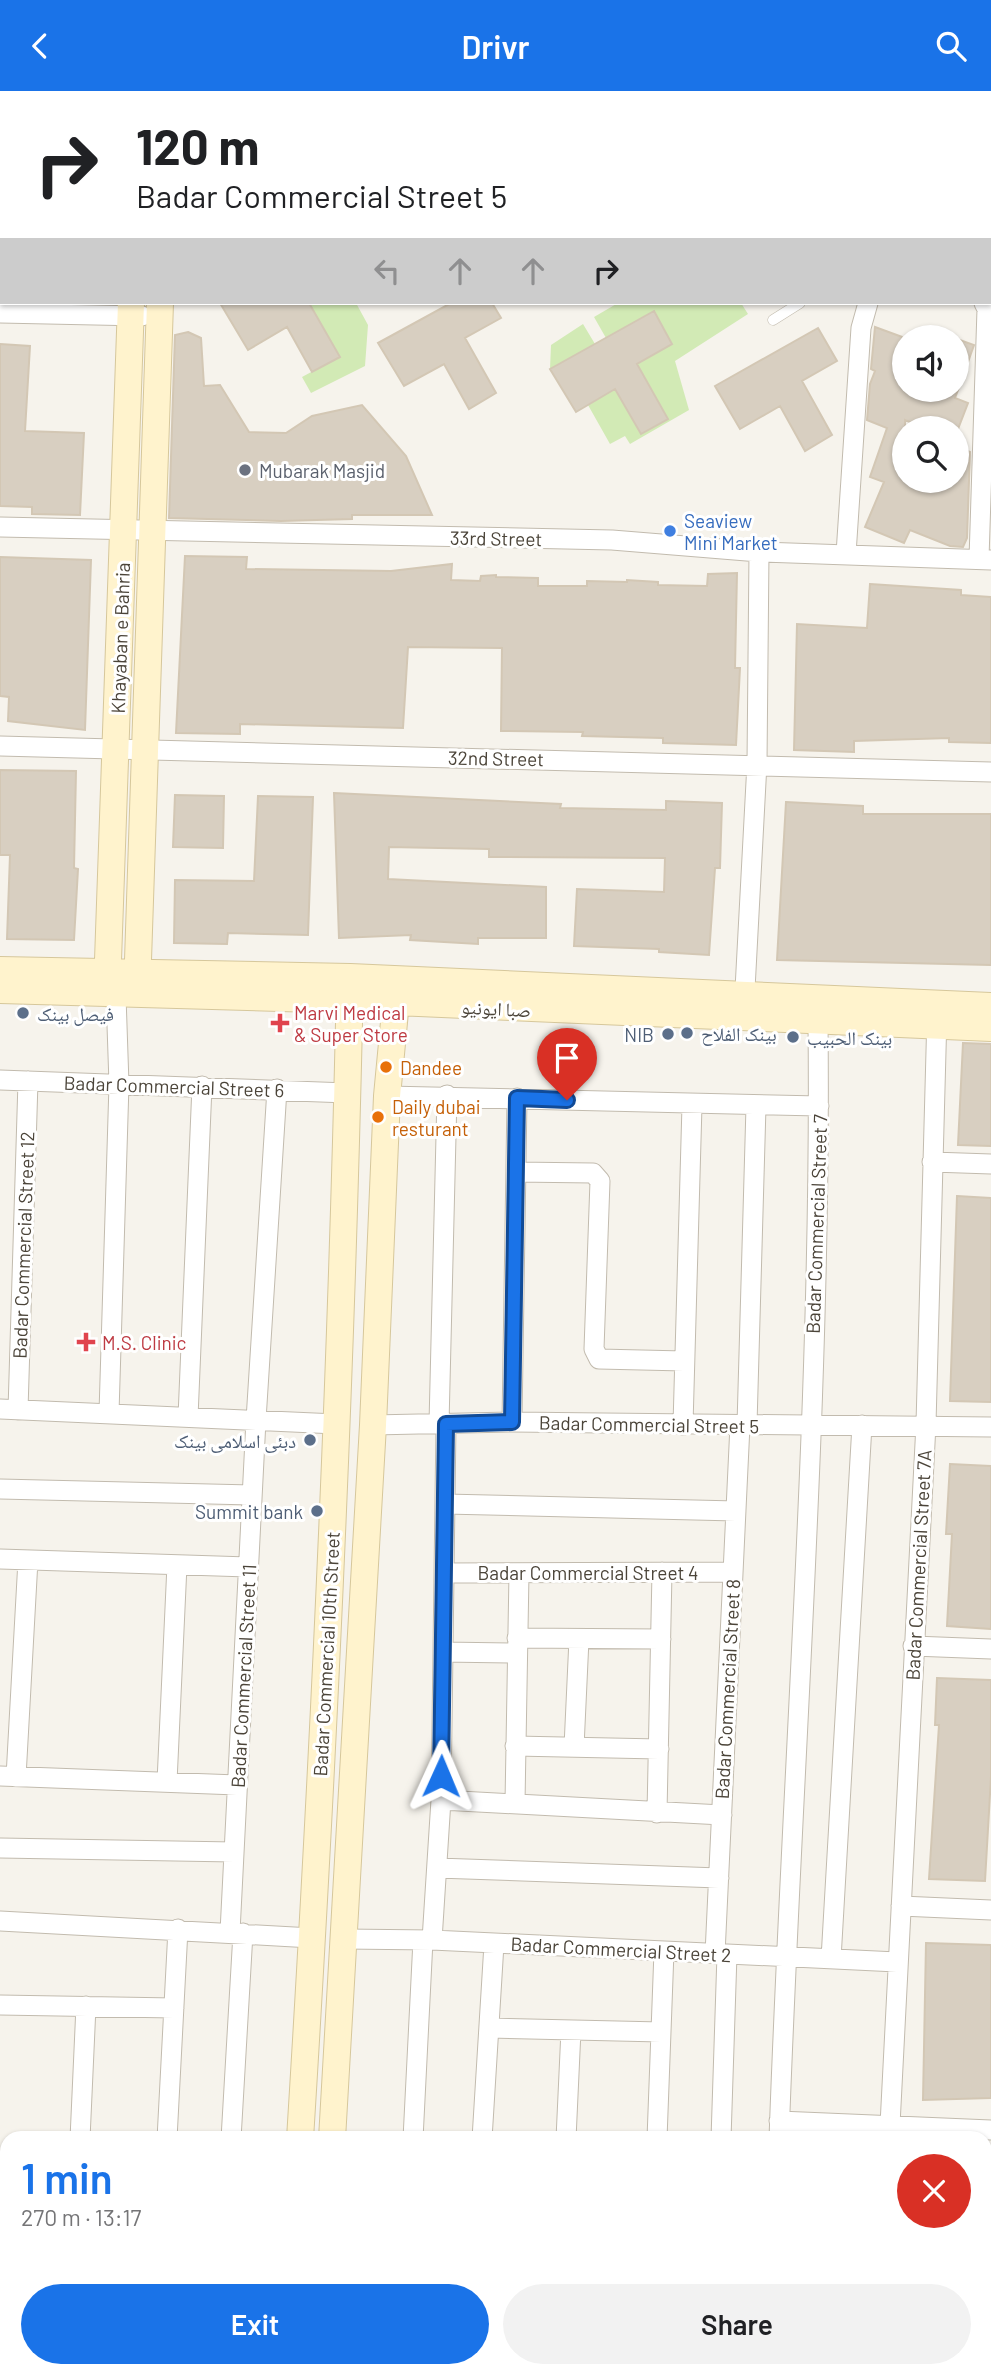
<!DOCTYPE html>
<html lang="en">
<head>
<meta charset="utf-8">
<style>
  body { margin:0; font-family:Barlow,"Noto Naskh Arabic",sans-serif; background:#f2f2f2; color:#202124; height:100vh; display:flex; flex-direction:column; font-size:26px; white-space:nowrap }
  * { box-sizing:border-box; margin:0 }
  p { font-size:23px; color:#757577 }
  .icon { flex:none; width:38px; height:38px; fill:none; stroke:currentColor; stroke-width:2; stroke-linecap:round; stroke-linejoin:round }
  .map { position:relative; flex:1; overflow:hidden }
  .sheet { position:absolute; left:0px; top:2040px; width:992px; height:247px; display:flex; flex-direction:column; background:#fff; border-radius:21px 21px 0 0; box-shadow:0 2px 5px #0004 }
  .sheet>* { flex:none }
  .banner { position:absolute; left:0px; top:0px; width:992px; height:214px; box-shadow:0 2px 5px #0004; background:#fff; color:#202124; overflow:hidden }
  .buttons { position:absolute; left:892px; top:234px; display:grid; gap:14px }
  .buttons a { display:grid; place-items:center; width:77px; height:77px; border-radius:50%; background:#fff; box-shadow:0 2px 5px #0004; font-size:35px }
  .pin { position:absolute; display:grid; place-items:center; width:60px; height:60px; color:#fff; margin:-72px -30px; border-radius:50% 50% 50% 0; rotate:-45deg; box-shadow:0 0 7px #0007 }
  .pin .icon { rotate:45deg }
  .me { position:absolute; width:77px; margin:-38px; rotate:1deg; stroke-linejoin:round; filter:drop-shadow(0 0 5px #0008) }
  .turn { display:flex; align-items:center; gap:24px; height:147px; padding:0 21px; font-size:32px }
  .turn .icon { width:91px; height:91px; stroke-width:2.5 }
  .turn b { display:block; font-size:49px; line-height:60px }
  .lanes { display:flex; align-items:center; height:66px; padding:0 21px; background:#0003; justify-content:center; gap:35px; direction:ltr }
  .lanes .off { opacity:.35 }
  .round { display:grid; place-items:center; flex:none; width:74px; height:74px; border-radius:37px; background:#f2f2f2 }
  .summary { display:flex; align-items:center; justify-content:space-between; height:119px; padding:0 21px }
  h1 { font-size:42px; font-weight:600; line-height:52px; color:#1a73e8 }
  .action { display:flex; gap:14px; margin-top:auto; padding:14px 21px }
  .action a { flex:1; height:80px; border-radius:42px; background:#1a73e8; color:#fff; font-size:28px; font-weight:600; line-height:80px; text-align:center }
  .action a+a { background:#f2f2f2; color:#202124 }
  header { display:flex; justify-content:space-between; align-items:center; height:91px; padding:0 21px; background:#1a73e8; color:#fff; font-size:32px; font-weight:600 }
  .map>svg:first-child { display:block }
  .green { fill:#d2eab5 }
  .building { fill:#d8cfc1; stroke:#d3c7b4; stroke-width:2 }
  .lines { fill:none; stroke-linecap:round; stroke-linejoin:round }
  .lane-casing { stroke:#c2bbae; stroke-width:11 }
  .street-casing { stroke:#c2bbae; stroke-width:21 }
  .secondary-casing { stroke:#d6c79b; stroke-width:28 }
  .lane { stroke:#fff; stroke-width:10 }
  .street { stroke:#fff; stroke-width:19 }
  .secondary { stroke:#fff3cd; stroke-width:26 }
  .route-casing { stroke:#114b97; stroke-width:18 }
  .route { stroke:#1a73e8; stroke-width:12 }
  .worship-dot { fill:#6b7280; stroke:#fff; stroke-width:2.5 }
  .shop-dot { fill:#3f7fe0; stroke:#fff; stroke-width:2.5 }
  .service-dot { fill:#5c6f8a; stroke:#fff; stroke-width:2.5 }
  .health-dot { fill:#e0444e; stroke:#fff; stroke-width:2.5 }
  .food-dot { fill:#e8710a; stroke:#fff; stroke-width:2.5 }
  .labels { text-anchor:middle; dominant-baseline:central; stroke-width:6; stroke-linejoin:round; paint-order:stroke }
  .worship-label { font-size:19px; fill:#5b616d; stroke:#fff; text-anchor:start }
  .shop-label { font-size:19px; fill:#366cbe; stroke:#fff; text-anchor:start }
  .street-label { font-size:19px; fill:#4b4439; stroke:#fff }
  .health-label { font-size:19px; fill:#be3a42; stroke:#fff; text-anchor:start }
  .service-label { font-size:19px; fill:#4e5e75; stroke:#fff; text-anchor:start }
  .food-label { font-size:19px; fill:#c56008; stroke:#fff; text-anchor:start }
</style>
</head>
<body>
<header><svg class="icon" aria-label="back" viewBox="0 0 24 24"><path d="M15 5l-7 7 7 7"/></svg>Drivr<svg class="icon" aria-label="search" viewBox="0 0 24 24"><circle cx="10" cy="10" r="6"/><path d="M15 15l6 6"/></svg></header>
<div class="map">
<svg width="991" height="2287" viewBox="0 0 991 2287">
  <rect width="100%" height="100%" fill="#f6f3ec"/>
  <path class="green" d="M309 212H356L368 234 365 275 311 302 302 286 339 266Z
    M618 212H741L748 223 675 270 689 319 630 353 625 345 610 353 588 314 615 298 641 343 668 328 637 273 672 253 654 220 606 247 594 226Z
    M583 233 595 253 550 278 551 254Z"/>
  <path class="building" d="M220 212H309L340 266 312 281 287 236 248 259Z
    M451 212H492L501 227 465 247 496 302 469 318 444 273 404 295 378 252Z
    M654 220 672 253 637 273 668 328 641 343 615 298 576 321 550 278Z
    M875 236 905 247V299H958L955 307 968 312 958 338H927L905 329V390H957V356L970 361 967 447 963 456 950 455 910 439 904 452 865 436 884 391 870 386 887 337 867 329 870 293 875 280 871 278Z
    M818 237 837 270 802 290 832 344 805 360 780 315 740 338 715 295Z
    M188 241 201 247 204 295 220 294 249 341 286 342 312 325 362 314 406 365 432 424H352V428L281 430 169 427 175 244Z
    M957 248 974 254 959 296 957 295Z
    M0 253 30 255 25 340 84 342 80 424 32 423V416L0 415Z
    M185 465 247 466 246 478 391 480 452 473 451 489 480 490 481 485 496 484V486L538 487V495H587V490L627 491V489L658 491V494L707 495 708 483 737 482 735 577H740L736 654 663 652V647L582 645 583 641 501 640 502 557 408 556 403 637 240 633V643L176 642Z
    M0 466 91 469 85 639 8 630 9 606 0 605Z
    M870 493 961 499V504L991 506V652L949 651V647L854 650V661L794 659 797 533 867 537Z
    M0 679 76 680 74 777 78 778 74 849 7 848 10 764H0Z
    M334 702 561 713 560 717 666 719V710L722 712 720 777H715L709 864 659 861V858L574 855 577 798 664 801 665 767 489 766V758L389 756 388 788 546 796V847H478V853L410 849 411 844 339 847Z
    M175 704 224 705 223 757 173 756Z
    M258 705 313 706 308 844 228 842 227 853 174 852 175 789 254 790Z
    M786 711 863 715V723H991V874L777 869Z
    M963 952 991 953V1055L958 1054Z
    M957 1105 991 1107V1311L950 1310Z
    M950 1373 991 1375V1538L947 1535 952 1443H946Z
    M937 1587 991 1589V1686L985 1790 929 1788 939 1634H935Z
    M926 1852 991 1854V2007L923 2009Z"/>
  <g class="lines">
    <defs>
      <path id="lane" d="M375 0 376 2
        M0 63 2 66
        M773 229 800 212"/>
      <path id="street" d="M0 222 142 225
        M0 436 612 449 759 461 991 469
        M846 463 861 237 868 212
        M979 468 987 218 984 212
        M0 655 991 681
        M744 917 757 672 759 461
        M0 989 347 1002
        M387 1005 819 1015
        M932 1071 991 1073
        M516 1081 593 1082 600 1090 594 1258 599 1268 684 1270
        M0 1318 336 1333
        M18 1319 28 990
        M109 1322 119 993 116 905
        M188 1326 202 995
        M512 1331 517 1007
        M439 1333 447 1004
        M373 1334 512 1331 991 1336
        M683 1334 692 1014
        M747 1334 756 1015
        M0 1398 252 1404
        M445 1413 736 1420
        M0 1468 248 1476
        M444 1482 733 1481
        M517 1547 661 1548
        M913 1555 991 1558
        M443 1561 516 1562
        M515 1655 659 1658
        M574 1656 579 1548
        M0 1685 237 1694
        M16 1686 28 1469
        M167 1691 177 1474
        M441 1709 722 1724
        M515 1712 519 1482
        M657 1722 662 1481
        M0 1757 234 1761
        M437 1777 719 1787
        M901 1815 991 1819
        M0 1830 312 1847
        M230 1841 256 1329 277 998
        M344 1848 432 1849 897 1871
        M432 1849 441 1709 446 1333
        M715 1863 740 1334
        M831 1868 862 1334
        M0 1914 174 1917
        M489 1937 661 1941
        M779 2030 991 2039
        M890 2034 926 1333 937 923
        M80 2048 86 1915
        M167 2048 178 1838
        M231 2048 243 1842
        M413 2048 423 1849
        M482 2048 494 1853
        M566 2048 571 1939
        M657 2048 664 1860
        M721 2048 727 1863
        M779 2048C792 1676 822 1303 818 931
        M0 2173H7
        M564 2280V2287
        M771 2287V2280"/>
      <path id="secondary" d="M146 2V0
        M166 2V0
        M0 879 350 886 991 915
        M107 898 131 212
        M0 899 350 909 991 937
        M137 899 160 212
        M300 2048C324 1661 342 1273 350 886
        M332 2048 373 1334 387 1005 398 889
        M0 2259H7
        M613 2280 746 2287
        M0 2283 136 2287
        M316 2287V2280"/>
    </defs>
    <use href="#lane" class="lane-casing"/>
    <use href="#street" class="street-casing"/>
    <use href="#secondary" class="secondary-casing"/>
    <use href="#lane" class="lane"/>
    <use href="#street" class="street"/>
    <use href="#secondary" class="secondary"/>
  </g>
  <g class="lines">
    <defs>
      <path id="route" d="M441 1685 446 1333 512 1331 517 1007 567 1009"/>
    </defs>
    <use href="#route" class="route-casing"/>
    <use href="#route" class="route"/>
  </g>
  <circle class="worship-dot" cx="245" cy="379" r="7"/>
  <circle class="shop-dot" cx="670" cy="440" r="7"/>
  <g class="service-dot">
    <circle cx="23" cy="922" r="7"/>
    <circle cx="687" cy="942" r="7"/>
    <circle cx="668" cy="943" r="7"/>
    <circle cx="793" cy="946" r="7"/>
    <circle cx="310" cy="1349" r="7"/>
    <circle cx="317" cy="1420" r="7"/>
  </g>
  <g class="health-dot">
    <path d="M276.5 921.5h7v7h7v7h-7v7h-7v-7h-7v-7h7z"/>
    <path d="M82.5 1240.5h7v7h7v7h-7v7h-7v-7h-7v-7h7z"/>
  </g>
  <g class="food-dot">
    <circle cx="386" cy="976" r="7"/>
    <circle cx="378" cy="1026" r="7"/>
  </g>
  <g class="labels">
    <g class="worship-label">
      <text x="259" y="379">Mubarak Masjid</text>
    </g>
    <g class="shop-label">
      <text x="684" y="429">Seaview<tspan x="684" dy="22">Mini Market</tspan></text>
    </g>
    <g class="street-label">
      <text transform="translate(496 447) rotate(1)">33rd Street</text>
      <text transform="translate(120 547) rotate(-88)">Khayaban e Bahria</text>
      <text transform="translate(496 667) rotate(1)">32nd Street</text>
      <text transform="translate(496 917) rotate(3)">صبا ایونیو</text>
      <text transform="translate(174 995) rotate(2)">Badar Commercial Street 6</text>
      <text transform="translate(816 1133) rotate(-88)">Badar Commercial Street 7</text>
      <text transform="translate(23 1154) rotate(-88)">Badar Commercial Street 12</text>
      <text transform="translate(649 1333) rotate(1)">Badar Commercial Street 5</text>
      <text transform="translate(918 1474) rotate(-87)">Badar Commercial Street 7A</text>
      <text x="588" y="1481">Badar Commercial Street 4</text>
      <text transform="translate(326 1563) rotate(-87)">Badar Commercial 10th Street</text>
      <text transform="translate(243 1585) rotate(-87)">Badar Commercial Street 11</text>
      <text transform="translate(727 1598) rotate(-87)">Badar Commercial Street 8</text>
      <text transform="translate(621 1858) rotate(3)">Badar Commercial Street 2</text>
    </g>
    <g class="health-label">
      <text x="294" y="921">Marvi Medical<tspan x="294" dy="22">&amp; Super Store</tspan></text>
      <text x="102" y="1251">M.S. Clinic</text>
    </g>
    <g class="service-label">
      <text x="37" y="922">فیصل بینک</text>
      <text x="701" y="942">بینک الفلاح</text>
      <text x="654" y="943" text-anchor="end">NIB</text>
      <text x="807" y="946">بينک الحبيب</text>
      <text x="296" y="1349" text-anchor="end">دبئی اسلامی بینک</text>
      <text x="303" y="1420" text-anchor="end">Summit bank</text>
    </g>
    <g class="food-label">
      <text x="400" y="976">Dandee</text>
      <text x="392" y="1015">Daily dubai<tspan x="392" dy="22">resturant</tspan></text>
    </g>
  </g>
</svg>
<div class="buttons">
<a><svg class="icon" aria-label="sound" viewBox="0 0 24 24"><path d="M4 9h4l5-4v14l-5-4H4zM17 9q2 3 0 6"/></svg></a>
<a><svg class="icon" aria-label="search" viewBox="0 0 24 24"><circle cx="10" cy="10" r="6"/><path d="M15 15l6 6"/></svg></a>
</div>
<div class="pin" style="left:567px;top:1009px;background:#d93025"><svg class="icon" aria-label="arrive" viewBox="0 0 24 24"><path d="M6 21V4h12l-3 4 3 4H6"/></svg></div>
<svg class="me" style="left:441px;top:1685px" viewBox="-20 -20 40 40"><path d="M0-17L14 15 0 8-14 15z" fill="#1a73e8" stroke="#fff" stroke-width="4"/></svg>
<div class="banner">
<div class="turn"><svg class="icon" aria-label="right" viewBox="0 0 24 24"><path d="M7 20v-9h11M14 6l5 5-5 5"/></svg><div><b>120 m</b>Badar Commercial Street 5</div></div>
<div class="lanes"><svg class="icon off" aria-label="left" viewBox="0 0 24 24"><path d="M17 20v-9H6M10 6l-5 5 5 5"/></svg><svg class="icon off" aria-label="ahead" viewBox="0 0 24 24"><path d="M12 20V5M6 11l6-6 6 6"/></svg><svg class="icon off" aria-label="ahead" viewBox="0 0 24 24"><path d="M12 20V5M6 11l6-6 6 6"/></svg><svg class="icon" aria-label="right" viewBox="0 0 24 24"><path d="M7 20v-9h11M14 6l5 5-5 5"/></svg></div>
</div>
<section class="sheet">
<div class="summary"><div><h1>1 min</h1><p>270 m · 13:17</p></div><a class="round" style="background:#d93025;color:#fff"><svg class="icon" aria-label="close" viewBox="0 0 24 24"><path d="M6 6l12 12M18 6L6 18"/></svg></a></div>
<div class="action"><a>Exit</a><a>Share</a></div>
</section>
</div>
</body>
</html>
